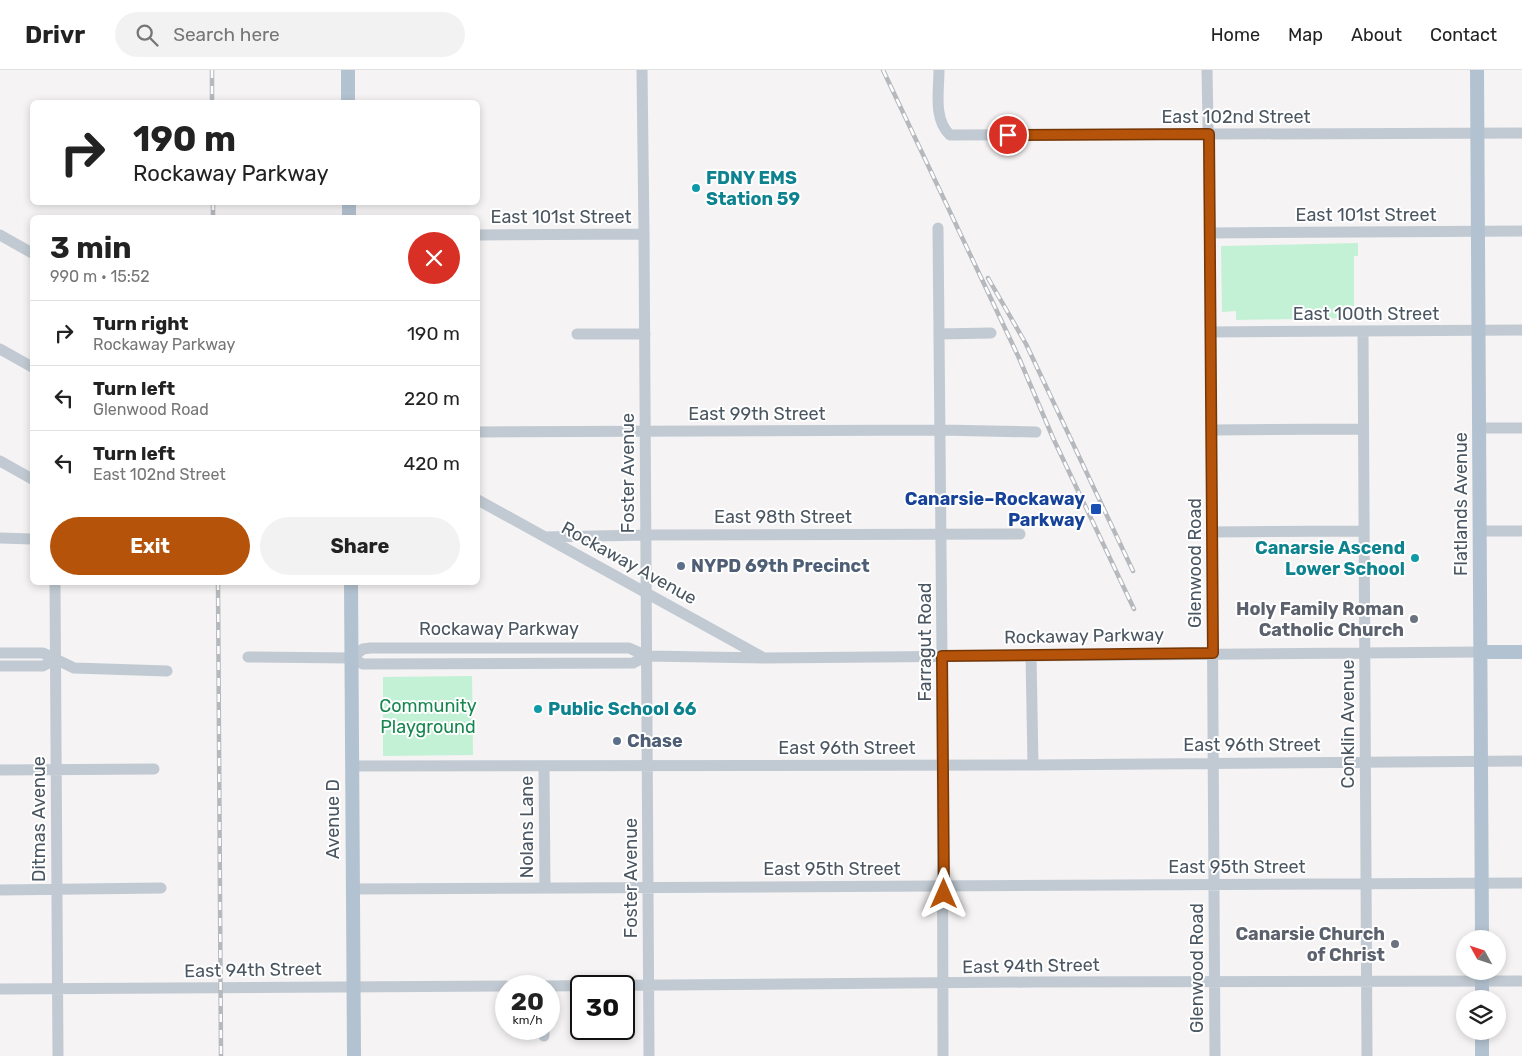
<!DOCTYPE html>
<html lang="en">
<head>
<meta charset="utf-8">
<style>
  body { margin:0; font-family:Rubik,sans-serif; background:#f2f2f2; color:#222; height:100vh; display:flex; flex-direction:column; font-size:19px; white-space:nowrap }
  * { box-sizing:border-box; margin:0 }
  p { font-size:16px; color:#767676 }
  .icon { flex:none; width:28px; height:28px; fill:none; stroke:currentColor; stroke-width:2; stroke-linecap:round; stroke-linejoin:round }
  .map { position:relative; flex:1; overflow:hidden }
  .panel { position:absolute; left:30px; top:145px; width:450px; height:370px; display:flex; flex-direction:column; background:#fff; border-radius:8px; box-shadow:0 2px 8px #0003 }
  .panel>* { flex:none }
  .top-card { position:absolute; left:30px; top:30px; width:450px; height:105px; border-radius:8px; box-shadow:0 2px 8px #0003; background:#fff; color:#222; overflow:hidden }
  .needle { width:32px; rotate:310deg }
  .buttons { position:absolute; left:1456px; top:860px; display:grid; gap:10px }
  .buttons a { display:grid; place-items:center; width:50px; height:50px; border-radius:50%; background:#fff; box-shadow:0 2px 8px #0003; font-size:25px }
  .speed { position:absolute; left:495px; top:905px; display:flex; gap:10px; font-size:25px; font-weight:700; text-align:center }
  .speed>* { display:grid; place-content:center; width:65px; height:65px; border-radius:50%; background:#fff; box-shadow:0 2px 8px #0003; line-height:1 }
  .speed small { font-size:12px; font-weight:400 }
  .speed .limit { border:2px solid #111; border-radius:8px; background:#fff; color:#111 }
  .pin { position:absolute; display:grid; place-items:center; width:42px; height:42px; color:#fff; margin:-21px; border:2px solid #fff; border-radius:50%; box-shadow:0 1px 5px #0007 }
  .me { position:absolute; width:55px; margin:-28px; rotate:0deg; stroke-linejoin:round; filter:drop-shadow(0 0 4px #0008) }
  .turn { display:flex; align-items:center; gap:18px; height:105px; padding:0 20px; font-size:22px }
  .turn .icon { width:65px; height:65px; stroke-width:2.5 }
  .turn b { display:block; font-size:35px; line-height:42px }
  .round { display:grid; place-items:center; flex:none; width:52px; height:52px; border-radius:26px; background:#f2f2f2 }
  .overview { display:flex; align-items:center; justify-content:space-between; height:85px; padding:0 20px }
  h1 { font-size:30px; font-weight:700; line-height:38px }
  .cta { display:flex; gap:10px; margin-top:auto; padding:10px 20px }
  .cta a { flex:1; height:58px; border-radius:30px; background:#b45309; color:#fff; font-size:20px; font-weight:700; line-height:58px; text-align:center }
  .cta a+a { background:#f2f2f2; color:#222 }
  ul { padding:0; list-style:none }
  li { display:flex; align-items:center; gap:15px; height:65px; padding:0 20px; border-top:1px solid #e0e0e0 }
  li div { flex:1 }
  li b { display:block; font-size:19px }
  li em { font-style:normal }
  header { display:flex; align-items:center; gap:30px; box-sizing:border-box; height:70px; padding:0 25px; background:#fff; border-bottom:1px solid #e0e0e0 }
  header strong { font-size:24px }
  nav { display:flex; gap:28px; margin-inline-start:auto; font-size:18px }
  .search { width:350px; height:45px; background:#f2f2f2; display:flex; align-items:center; gap:12px; box-sizing:border-box; padding:0 18px; border-radius:28px; color:#767676; font-size:19px }
  .map>svg:first-child { display:block }
  .green { fill:#c3f1d5 }
  .lines { fill:none; stroke-linecap:round; stroke-linejoin:round }
  .minor { stroke:#c1cad2; stroke-width:11 }
  .major { stroke:#b3c2d1; stroke-width:14 }
  .rail-casing { stroke:#b5b8bd; stroke-width:4.5 }
  .rail { stroke:#fff; stroke-width:2.5; stroke-dasharray:8; stroke-linecap:butt }
  .route-casing { stroke:#753606; stroke-width:12 }
  .route { stroke:#b45309; stroke-width:9 }
  .culture-dot { fill:#0f9aa8; stroke:#fff; stroke-width:2 }
  .transit-dot { fill:#1a4fb4; stroke:#fff; stroke-width:2 }
  .service-dot { fill:#5c6f8a; stroke:#fff; stroke-width:2 }
  .worship-dot { fill:#6b7280; stroke:#fff; stroke-width:2 }
  .labels { text-anchor:middle; dominant-baseline:central; stroke-width:4; stroke-linejoin:round; paint-order:stroke }
  .street-label { font-size:18px; fill:#4a5661; stroke:#fff }
  .culture-label { font-size:18px; font-weight:bold; fill:#0d838f; stroke:#fff; text-anchor:start }
  .transit-label { font-size:18px; font-weight:bold; fill:#164399; stroke:#fff; text-anchor:end }
  .service-label { font-size:18px; font-weight:bold; fill:#4e5e75; stroke:#fff; text-anchor:start }
  .worship-label { font-size:18px; font-weight:bold; fill:#5b616d; stroke:#fff; text-anchor:end }
  .park-label { font-size:18px; fill:#17864f; stroke:#fff }
</style>
</head>
<body>
<header>
<strong>Drivr</strong>
<div class="search"><svg class="icon" aria-label="search" viewBox="0 0 24 24"><circle cx="10" cy="10" r="6"/><path d="M15 15l6 6"/></svg>Search here</div>
<nav><a>Home</a><a>Map</a><a>About</a><a>Contact</a></nav>
</header>
<div class="map">
<svg width="1522" height="986" viewBox="0 0 1522 986">
  <rect width="100%" height="100%" fill="#f5f3f3"/>
  <path class="green" d="M1358 173V186H1354V236H1346L1347 248 1236 250V241L1222 242 1221 176Z
    M472 606 473 685 383 686V607Z"/>
  <g class="lines">
    <path class="minor" d="M642 0 644 164 649 986
      M939 0C939 21 933 49 950 65L1522 63
      M1207 0 1210 163 1215 986
      M938 158 942 586 943 986
      M1210 163 1522 161
      M0 165 32 183
      M478 165 644 164
      M1363 261 1367 986
      M1211 262 1522 260
      M577 264H645
      M939 264 991 263
      M0 279 32 297
      M1479 358H1522
      M1212 360 1363 359
      M478 362 940 360 1036 362
      M0 391 32 409
      M478 430 762 587
      M1479 461H1522
      M1212 462 1364 461
      M545 467 646 465 1020 464
      M0 468 32 469
      M55 512 58 986
      M0 583H43L74 598 167 601
      M1031 585 1033 695
      M248 587 351 588 363 594 633 593 647 586 764 588 1480 582
      M351 588 363 579 370 578H629L647 586
      M0 596H43L56 589
      M352 696 1033 695 1522 691
      M544 697 545 818
      M0 700 154 699
      M352 819 1522 813
      M0 820 161 818
      M540 916 1032 912 1522 911
      M0 919 506 916
      M544 959V966"/>
    <path class="major" d="M348 0V32
      M1477 0 1482 869
      M349 132V148
      M351 512 354 986
      M1480 582H1522
      M1482 901V929
      M1482 961V986"/>
    <defs>
      <path id="rail" d="M212 0V32
        M883 0 1019 288 1053 368 1134 539
        M213 132V148
        M988 208 1026 274 1133 501
        M218 512 221 986"/>
    </defs>
    <use href="#rail" class="rail-casing"/>
    <use href="#rail" class="rail"/>
  </g>
  <g class="lines">
    <defs>
      <path id="route" d="M944 824 942 586 1213 583 1209 64 1008 65"/>
    </defs>
    <use href="#route" class="route-casing"/>
    <use href="#route" class="route"/>
  </g>
  <g class="culture-dot">
    <circle cx="696" cy="118" r="5"/>
    <circle cx="1415" cy="488" r="5"/>
    <circle cx="538" cy="639" r="5"/>
  </g>
  <rect class="transit-dot" x="1090" y="433" width="12" height="12" rx="2.5"/>
  <g class="service-dot">
    <circle cx="681" cy="496" r="5"/>
    <circle cx="617" cy="671" r="5"/>
  </g>
  <g class="worship-dot">
    <circle cx="1414" cy="549" r="5"/>
    <circle cx="1395" cy="874" r="5"/>
  </g>
  <g class="labels">
    <g class="street-label">
      <text x="1236" y="47">East 102nd Street</text>
      <text x="1366" y="145">East 101st Street</text>
      <text x="561" y="147">East 101st Street</text>
      <text x="1366" y="244">East 100th Street</text>
      <text x="757" y="344">East 99th Street</text>
      <text transform="translate(628 403) rotate(-90)">Foster Avenue</text>
      <text transform="translate(1461 434) rotate(-90)">Flatlands Avenue</text>
      <text x="783" y="447">East 98th Street</text>
      <text transform="translate(629 493) rotate(29)">Rockaway Avenue</text>
      <text transform="translate(1195 493) rotate(-90)">Glenwood Road</text>
      <text x="499" y="559">Rockaway Parkway</text>
      <text transform="translate(1084 566) rotate(-1)">Rockaway Parkway</text>
      <text transform="translate(925 572) rotate(-90)">Farragut Road</text>
      <text transform="translate(1348 654) rotate(-90)">Conklin Avenue</text>
      <text x="1252" y="675">East 96th Street</text>
      <text x="847" y="678">East 96th Street</text>
      <text transform="translate(39 749) rotate(-90)">Ditmas Avenue</text>
      <text transform="translate(333 749) rotate(-90)">Avenue D</text>
      <text transform="translate(527 757) rotate(-90)">Nolans Lane</text>
      <text x="1237" y="797">East 95th Street</text>
      <text x="832" y="799">East 95th Street</text>
      <text transform="translate(631 808) rotate(-90)">Foster Avenue</text>
      <text transform="translate(1031 896) rotate(-1)">East 94th Street</text>
      <text transform="translate(1197 898) rotate(-90)">Glenwood Road</text>
      <text transform="translate(253 900) rotate(-1)">East 94th Street</text>
    </g>
    <g class="culture-label">
      <text x="706" y="108">FDNY EMS<tspan x="706" dy="21">Station 59</tspan></text>
      <text x="1405" y="478" text-anchor="end">Canarsie Ascend<tspan x="1405" dy="21">Lower School</tspan></text>
      <text x="548" y="639">Public School 66</text>
    </g>
    <g class="transit-label">
      <text x="1085" y="429">Canarsie–Rockaway<tspan x="1085" dy="21">Parkway</tspan></text>
    </g>
    <g class="service-label">
      <text x="691" y="496">NYPD 69th Precinct</text>
      <text x="627" y="671">Chase</text>
    </g>
    <g class="worship-label">
      <text x="1404" y="539">Holy Family Roman<tspan x="1404" dy="21">Catholic Church</tspan></text>
      <text x="1385" y="864">Canarsie Church<tspan x="1385" dy="21">of Christ</tspan></text>
    </g>
    <g class="park-label">
      <text x="428" y="636">Community<tspan x="428" dy="21">Playground</tspan></text>
    </g>
  </g>
</svg>
<div class="buttons">
<a><svg class="needle" viewBox="-14 -14 28 28"><path d="M0-13l5 13h-10z" fill="#e53935"/><path d="M0 13l5-13h-10z" fill="#767676"/></svg></a>
<a><svg class="icon" aria-label="layers" viewBox="0 0 24 24"><path d="M12 4l9 5-9 5-9-5zM3 14l9 5 9-5"/></svg></a>
</div>
<div class="speed"><div>20<small>km/h</small></div><div class="limit">30</div></div>
<div class="pin" style="left:1008px;top:65px;background:#d93025"><svg class="icon" aria-label="arrive" viewBox="0 0 24 24"><path d="M6 21V4h12l-3 4 3 4H6"/></svg></div>
<svg class="me" style="left:944px;top:824px" viewBox="-20 -20 40 40"><path d="M0-17L14 15 0 8-14 15z" fill="#b45309" stroke="#fff" stroke-width="4"/></svg>
<div class="top-card">
<div class="turn"><svg class="icon" aria-label="right" viewBox="0 0 24 24"><path d="M7 20v-9h11M14 6l5 5-5 5"/></svg><div><b>190 m</b>Rockaway Parkway</div></div>
</div>
<section class="panel">
<div class="overview"><div><h1>3 min</h1><p>990 m · 15:52</p></div><a class="round" style="background:#d93025;color:#fff"><svg class="icon" aria-label="close" viewBox="0 0 24 24"><path d="M6 6l12 12M18 6L6 18"/></svg></a></div>
<ul>
<li><svg class="icon" aria-label="right" viewBox="0 0 24 24"><path d="M7 20v-9h11M14 6l5 5-5 5"/></svg><div><b>Turn right</b><p>Rockaway Parkway</p></div><em>190 m</em></li>
<li><svg class="icon" aria-label="left" viewBox="0 0 24 24"><path d="M17 20v-9H6M10 6l-5 5 5 5"/></svg><div><b>Turn left</b><p>Glenwood Road</p></div><em>220 m</em></li>
<li><svg class="icon" aria-label="left" viewBox="0 0 24 24"><path d="M17 20v-9H6M10 6l-5 5 5 5"/></svg><div><b>Turn left</b><p>East 102nd Street</p></div><em>420 m</em></li>
</ul>
<div class="cta"><a>Exit</a><a>Share</a></div>
</section>
</div>
</body>
</html>
